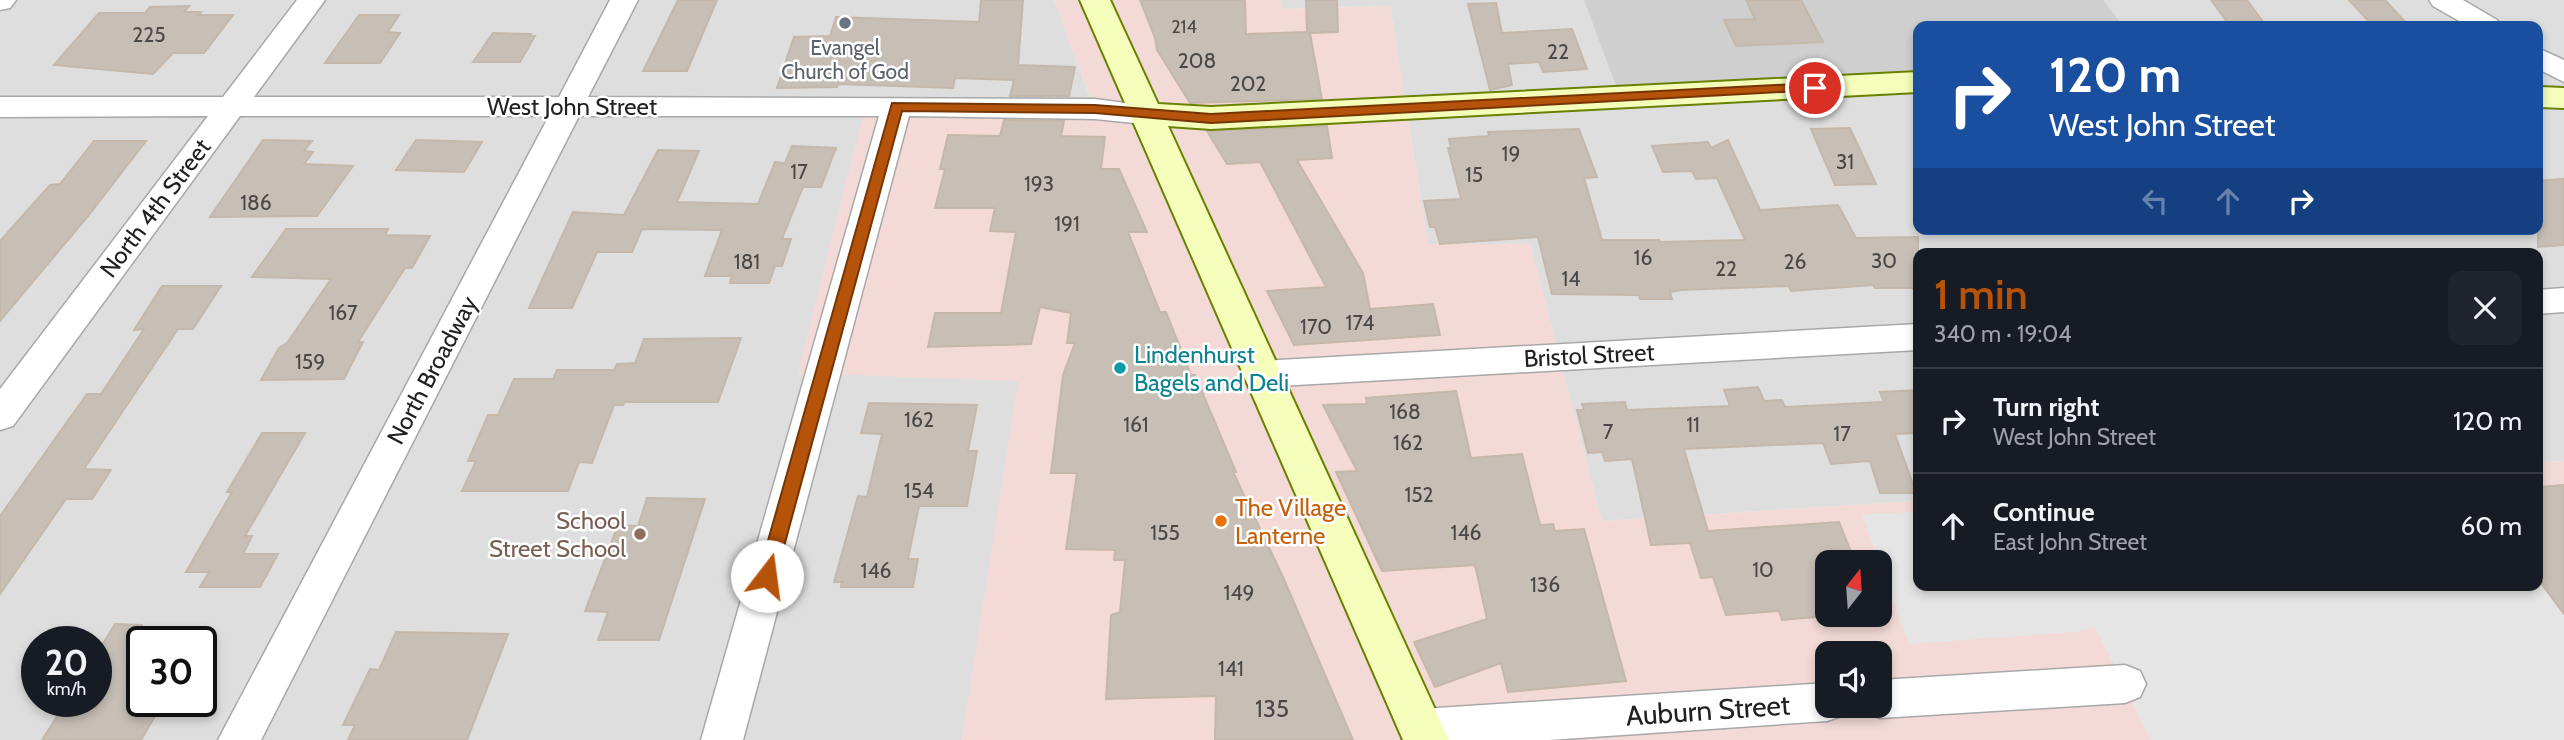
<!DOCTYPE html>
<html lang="en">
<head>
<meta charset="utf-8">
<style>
  body { margin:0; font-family:Cabin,sans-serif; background:#20242c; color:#f1f3f6; height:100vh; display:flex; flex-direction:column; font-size:26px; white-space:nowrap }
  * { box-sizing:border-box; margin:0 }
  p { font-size:23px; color:#9ea1a6 }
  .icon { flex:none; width:38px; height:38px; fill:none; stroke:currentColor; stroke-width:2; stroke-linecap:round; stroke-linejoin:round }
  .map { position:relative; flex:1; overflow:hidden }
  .drawer { position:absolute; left:1913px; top:248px; width:630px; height:343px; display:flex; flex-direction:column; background:#171b24; border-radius:14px; box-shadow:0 4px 10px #0003 }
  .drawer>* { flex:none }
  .guide { position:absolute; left:1913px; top:21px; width:630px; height:214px; border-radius:14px; box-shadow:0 4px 10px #0003; background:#1a4fa0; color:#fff; overflow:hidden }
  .needle { width:46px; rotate:17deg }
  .controls { position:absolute; left:1815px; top:550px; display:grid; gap:14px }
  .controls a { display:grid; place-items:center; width:77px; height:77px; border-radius:14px; background:#171b24; box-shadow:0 4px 10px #0003; font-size:35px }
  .speed { position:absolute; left:21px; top:626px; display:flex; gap:14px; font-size:35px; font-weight:700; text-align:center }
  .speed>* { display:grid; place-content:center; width:91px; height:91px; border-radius:50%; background:#171b24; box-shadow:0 4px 10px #0003; line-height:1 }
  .speed small { font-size:18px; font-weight:400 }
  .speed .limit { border:4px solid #111; border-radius:10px; background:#fff; color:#111 }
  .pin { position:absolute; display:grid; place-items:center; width:60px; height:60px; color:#fff; margin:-30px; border:4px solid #fff; border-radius:50%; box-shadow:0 2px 7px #0007 }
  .me { position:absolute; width:77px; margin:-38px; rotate:15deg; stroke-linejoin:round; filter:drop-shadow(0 0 5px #0008) }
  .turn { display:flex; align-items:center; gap:24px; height:147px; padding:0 21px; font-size:32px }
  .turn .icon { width:91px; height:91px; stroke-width:2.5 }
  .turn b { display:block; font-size:49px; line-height:60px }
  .lanes { display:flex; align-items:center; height:66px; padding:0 21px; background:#0003; justify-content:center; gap:35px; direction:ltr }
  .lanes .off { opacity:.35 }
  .round { display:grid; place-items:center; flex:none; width:74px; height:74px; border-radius:14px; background:#20242c }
  .summary { display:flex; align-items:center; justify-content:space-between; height:119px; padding:0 21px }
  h1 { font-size:42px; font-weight:600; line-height:52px; color:#b45309 }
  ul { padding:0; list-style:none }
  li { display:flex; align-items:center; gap:21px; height:105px; padding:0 21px; border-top:2px solid #363941 }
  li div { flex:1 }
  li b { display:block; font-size:26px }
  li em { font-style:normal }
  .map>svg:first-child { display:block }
  .residential { fill:#dfdede; fill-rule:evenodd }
  .commercial { fill:#f3dad6; fill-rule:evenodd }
  .religious { fill:#cfcfcf }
  .parking { fill:#e5e5e5 }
  .building { fill:#c7bfb6; stroke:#c5b7a9; stroke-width:2 }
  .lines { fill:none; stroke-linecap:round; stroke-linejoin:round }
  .street-casing { stroke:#a8a8a8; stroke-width:3 }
  .secondary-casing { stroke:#698100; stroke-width:4 }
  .street { fill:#fff; fill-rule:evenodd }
  .secondary { fill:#f5fdba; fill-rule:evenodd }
  .route { fill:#b45309; stroke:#753606; stroke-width:2 }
  .worship-dot { fill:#6b7280; stroke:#fff; stroke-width:2.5 }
  .culture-dot { fill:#0f9aa8; stroke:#fff; stroke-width:2.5 }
  .food-dot { fill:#e8710a; stroke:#fff; stroke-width:2.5 }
  .education-dot { fill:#8d6e63; stroke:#fff; stroke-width:2.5 }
  .labels { text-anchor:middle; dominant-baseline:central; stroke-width:5; stroke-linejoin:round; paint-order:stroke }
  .far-number-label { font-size:18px; fill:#4a4846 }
  .number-label { font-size:21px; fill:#4a4846 }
  .far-worship-label { font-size:21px; fill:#5b616d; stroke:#fff }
  .street-label { font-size:24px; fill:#212121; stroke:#fff }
  .culture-label { font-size:24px; fill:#0d838f; stroke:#fff; text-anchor:start }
  .food-label { font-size:24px; fill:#c56008; stroke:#fff; text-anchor:start }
  .education-label { font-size:24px; fill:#785e54; stroke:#fff; text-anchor:end }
  .near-number-label { font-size:24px; fill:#4a4846 }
  .near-street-label { font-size:28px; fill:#212121; stroke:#fff }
</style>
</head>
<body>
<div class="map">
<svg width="2564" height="740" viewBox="0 0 2564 740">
  <rect width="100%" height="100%" fill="#f2efe8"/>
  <path class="residential" d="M0 0H1054L1097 116 799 373 1019 380 962 740H0ZM37 642H96V702H37ZM142 642H201V702H142Z
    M1280 0H2564V461L2538 462V254H1918V501L1602 521 1530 244H1428L1390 6 1281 9ZM1918 26H2538V229H1918Z"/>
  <path class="commercial" d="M1054 0H1280L1282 9 1390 6 1428 244H1530L1602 521 1918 501V586H2538V462L2564 461V740H962L1018 381 798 373 863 115H1097ZM1827 562H1880V614H1827ZM1827 653H1880V705H1827Z"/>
  <path class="religious" d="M1584 0H2103L2123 26H1918V75L1618 91Z"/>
  <path class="parking" d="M1918 512V586H2538V579L2564 614V740H2151L2095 627 2074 632 1909 644 1862 514Z"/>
  <path class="building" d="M678 0H717L687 71H643Z
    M981 0H1023L1018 65 1075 67 1069 96H1010L1014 80 955 78 953 88 838 84 837 87 777 88 794 37 830 36 836 17 979 22Z
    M1140 0H1245L1246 34 1307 32 1306 0H1337L1338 32 1310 33 1322 99 1190 103 1157 50 1155 38Z
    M1746 0H1801L1823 42 1736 46 1724 20 1755 19Z
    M2211 0H2247L2266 26H2230Z
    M2349 0H2385L2408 25 2373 26Z
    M1496 3 1502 33 1572 29 1587 69 1543 72 1539 62 1508 64 1512 85 1490 90 1468 4Z
    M189 6 184 12H201L198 15H233L204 53H173L153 74 54 65 99 13H145L150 7Z
    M359 15H399L388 32 400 33 380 63H325Z
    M493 33 531 34 530 36H535L520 62H473Z
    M1004 120 1064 121 1061 136 1105 137 1101 169H1119L1147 232H1128L1160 312H1166L1191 375H1195L1236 472H1233L1283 577 1353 740H1215L1216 696 1106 699 1111 615 1120 612 1125 560H1114L1115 550 1066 549 1077 473H1051L1063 375 1075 343H1067L1071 313 1040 307 1031 344 928 347 935 313H1001L1016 232 990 231 995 208H935L945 169H940L948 135 1000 136Z
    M1327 126 1332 158 1297 160 1363 273 1370 309 1433 304 1440 335 1294 345 1267 291 1326 287 1260 162 1227 164 1207 131Z
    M1850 128 1876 184 1835 185 1811 129Z
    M1579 129 1597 177 1584 178 1602 240H1659L1660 242 1745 240 1717 178 1696 179 1692 171 1663 172 1652 146 1708 142 1711 148 1728 140 1760 210 1838 205 1856 238 1918 237V288H1875L1873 285 1791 291 1789 286 1681 290 1670 292 1672 299H1640L1639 295 1552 294 1538 237 1440 244 1435 227H1430L1424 201 1461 199 1448 148H1451L1449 139 1489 136 1488 132Z
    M263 140 312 141 304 151 313 152 304 164 353 166 317 216 210 217Z
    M416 140 482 142 464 172 396 170Z
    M94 141H146L88 216 0 321V241L50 185 60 184Z
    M792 146 836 148 821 187H803L782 239H791L782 266H775L769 283H730L732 276H705L722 230 642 229 632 252H597L572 308H529L573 212 624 215 658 150 699 151 677 202 758 204 775 162 785 163Z
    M2564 179V245L2538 247V181Z
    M286 229H388L385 235 430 236 412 268H405L358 342H363L344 379 261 380 279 348 287 343 331 279 252 277Z
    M162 286H221L193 329H178L84 469 111 470 92 499H66L0 594V516L87 394H101L144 329 134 330Z
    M741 338 718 402H625L623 405H614L592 463 579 462 568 491H462L476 461H468L488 415H498L514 379H553L557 370H614L617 364 635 363 644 339Z
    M1758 387 1764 401 1782 400 1785 407 1884 402 1880 392 1918 390V433L1895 434 1916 493H1880L1870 461 1831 464 1823 443 1684 449 1708 531 1839 522 1855 562H1827V616L1782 620 1779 611 1726 615 1713 577 1701 578 1690 543 1651 545 1632 459 1605 461 1602 452 1588 453 1577 410H1584L1582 404 1625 402 1627 410 1730 406 1724 390Z
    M1456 391 1471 458 1522 454 1540 525 1553 524 1555 531 1584 529 1626 681 1508 692 1501 663 1435 687 1414 642 1487 619 1475 565 1382 571 1336 472 1357 471 1323 405 1367 404 1366 398Z
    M869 403 977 405 968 451H977L967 506H919L908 559H918L913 587H841L842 582H834L858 496 867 497 882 434 861 433Z
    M262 433H305L245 536H252L243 554H278L260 587H200L209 572H186L232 492H227Z
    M2564 485V614L2538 579V487Z
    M647 498 705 499 659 640H598L608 612 585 611 618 525 638 526Z
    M115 624 142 625V710L158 711 141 740H42L63 707 96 708V655Z
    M396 632 508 634 467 740H348L355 725H343L370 669 379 670Z"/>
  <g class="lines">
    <defs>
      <path id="street" d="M0 0H16L10 8 0 10Z
        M297 0H325L254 97H559L610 0H638L588 97 1095 99 1155 107 1159 114 1155 121 1144 124 1095 119 909 116 743 740H701L879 116H579L261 740H218L549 116H240L13 426 0 430V389L208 116 0 117V97H223Z
        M2429 0H2463L2497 20 2501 26H2468L2433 6Z
        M2538 48 2564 60V82L2538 69Z
        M2564 288V312L2538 314V290Z
        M1918 324V350L1260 387 1248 384 1242 374 1248 364 1260 361Z
        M2125 665 2140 671 2146 684 2140 697 2125 703 1880 718 1865 713 1862 705H1880V680Z
        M1827 683V705H1846L1842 716 1827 721 1549 740H1405L1400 729 1406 715 1421 709Z"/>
      <path id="secondary" d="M1080 0H1110L1158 104 1211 107 1918 72V92L1211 129 1168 126 1449 740H1403Z
        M2538 87 2564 88V108L2538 107Z"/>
    </defs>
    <use href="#street" class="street-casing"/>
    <use href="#secondary" class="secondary-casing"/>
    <use href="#street" class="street"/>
    <use href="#secondary" class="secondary"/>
  </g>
  <path class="route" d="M1815 83 1821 88 1819 90 1211 123 1095 113 902 111 776 576 773 581 767 584 761 581 758 576 892 103 1095 105 1211 114Z"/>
  <circle class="worship-dot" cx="845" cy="23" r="7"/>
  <circle class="culture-dot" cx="1120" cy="368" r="7"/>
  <circle class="food-dot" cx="1221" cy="521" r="7"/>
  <circle class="education-dot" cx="640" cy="534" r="7"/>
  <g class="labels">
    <g class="far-number-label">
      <text x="1184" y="27">214</text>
    </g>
    <g class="number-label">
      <text x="149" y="34">225</text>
      <text x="1558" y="51">22</text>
      <text x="1197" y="60">208</text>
      <text x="1248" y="83">202</text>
      <text x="1511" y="153">19</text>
      <text x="1845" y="161">31</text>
      <text x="799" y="171">17</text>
      <text x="1474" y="174">15</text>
      <text x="1039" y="183">193</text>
      <text x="256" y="202">186</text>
      <text x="1067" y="223">191</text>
      <text x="1643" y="257">16</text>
      <text x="1884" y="260">30</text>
      <text x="747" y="261">181</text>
      <text x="1795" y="261">26</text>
      <text x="1726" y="268">22</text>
      <text x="1571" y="278">14</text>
      <text x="343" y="312">167</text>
      <text x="1360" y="322">174</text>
      <text x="1316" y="326">170</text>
      <text x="310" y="361">159</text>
      <text x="1405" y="411">168</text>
      <text x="919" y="419">162</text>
      <text x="1136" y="424">161</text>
      <text x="1693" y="424">11</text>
      <text x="1608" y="431">7</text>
      <text x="1842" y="433">17</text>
      <text x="1408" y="442">162</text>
      <text x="919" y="490">154</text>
      <text x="1419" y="494">152</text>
      <text x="1165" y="532">155</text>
      <text x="1466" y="532">146</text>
      <text x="1763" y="569">10</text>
      <text x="876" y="570">146</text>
      <text x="1545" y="584">136</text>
      <text x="1239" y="592">149</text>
      <text x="1231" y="668">141</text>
    </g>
    <g class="far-worship-label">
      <text x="845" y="47">Evangel<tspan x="845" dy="24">Church of God</tspan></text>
    </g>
    <g class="street-label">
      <text x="572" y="106">West John Street</text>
      <text transform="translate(155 208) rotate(-53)">North 4th Street</text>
      <text transform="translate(1589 355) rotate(-3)">Bristol Street</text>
      <text transform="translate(432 370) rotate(-62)">North Broadway</text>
    </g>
    <g class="culture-label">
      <text x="1134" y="354">Lindenhurst<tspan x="1134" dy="28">Bagels and Deli</tspan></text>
    </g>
    <g class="food-label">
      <text x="1235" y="507">The Village<tspan x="1235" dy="28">Lanterne</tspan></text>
    </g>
    <g class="education-label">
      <text x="626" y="520">School<tspan x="626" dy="28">Street School</tspan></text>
    </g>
    <g class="near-number-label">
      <text x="1272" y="708">135</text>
    </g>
    <g class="near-street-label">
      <text transform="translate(1708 710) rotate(-4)">Auburn Street</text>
    </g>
  </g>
</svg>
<div class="controls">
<a><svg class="needle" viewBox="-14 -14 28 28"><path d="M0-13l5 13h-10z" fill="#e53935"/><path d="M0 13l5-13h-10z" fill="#9ea1a6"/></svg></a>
<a><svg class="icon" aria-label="sound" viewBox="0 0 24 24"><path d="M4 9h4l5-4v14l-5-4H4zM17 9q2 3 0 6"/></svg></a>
</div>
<div class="speed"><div>20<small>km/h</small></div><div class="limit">30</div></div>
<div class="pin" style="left:1815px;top:88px;background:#d93025"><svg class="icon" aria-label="arrive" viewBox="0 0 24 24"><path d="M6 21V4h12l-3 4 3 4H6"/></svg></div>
<svg class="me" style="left:767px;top:576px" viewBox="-20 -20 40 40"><circle r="19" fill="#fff"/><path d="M0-13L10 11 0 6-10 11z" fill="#b45309"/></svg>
<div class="guide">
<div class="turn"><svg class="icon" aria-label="right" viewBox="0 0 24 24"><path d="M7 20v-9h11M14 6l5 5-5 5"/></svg><div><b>120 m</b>West John Street</div></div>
<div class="lanes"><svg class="icon off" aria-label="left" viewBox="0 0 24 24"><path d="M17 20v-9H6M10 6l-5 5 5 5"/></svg><svg class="icon off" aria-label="ahead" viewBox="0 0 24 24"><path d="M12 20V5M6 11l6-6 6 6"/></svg><svg class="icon" aria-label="right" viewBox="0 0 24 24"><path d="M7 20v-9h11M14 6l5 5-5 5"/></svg></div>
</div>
<section class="drawer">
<div class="summary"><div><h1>1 min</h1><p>340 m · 19:04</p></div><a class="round"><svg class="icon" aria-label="close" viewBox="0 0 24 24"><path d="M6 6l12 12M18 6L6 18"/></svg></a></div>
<ul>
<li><svg class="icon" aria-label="right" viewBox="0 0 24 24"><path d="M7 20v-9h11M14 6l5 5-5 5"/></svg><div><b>Turn right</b><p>West John Street</p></div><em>120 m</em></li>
<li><svg class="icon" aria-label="ahead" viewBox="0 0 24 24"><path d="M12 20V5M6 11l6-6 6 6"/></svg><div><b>Continue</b><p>East John Street</p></div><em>60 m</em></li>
</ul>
</section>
</div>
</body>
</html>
